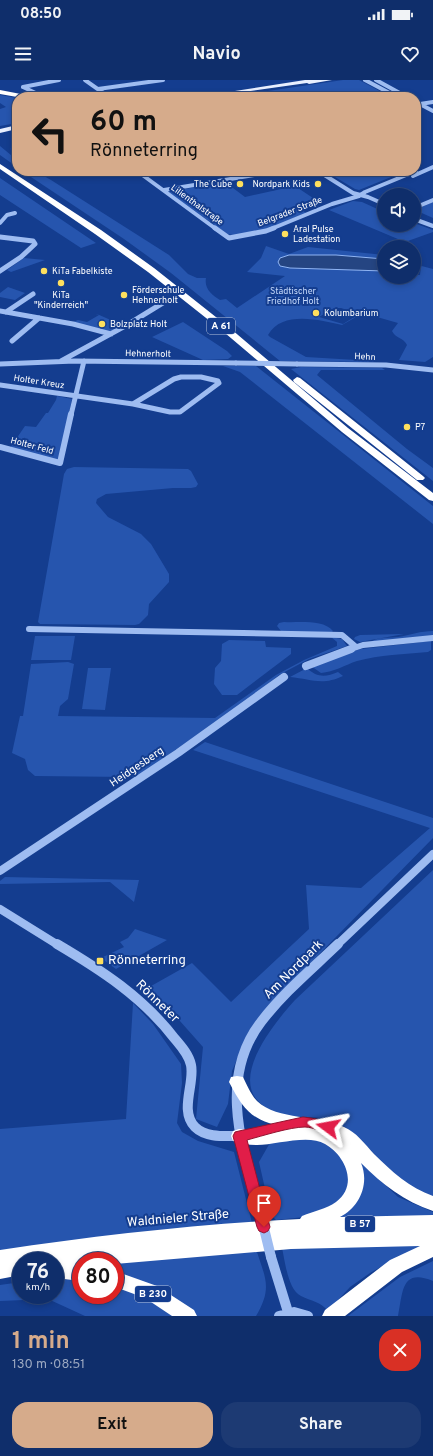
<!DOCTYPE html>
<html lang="en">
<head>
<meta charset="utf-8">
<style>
  body { margin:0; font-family:Overpass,sans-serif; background:#1d3a73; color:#f1f3f6; height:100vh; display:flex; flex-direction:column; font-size:15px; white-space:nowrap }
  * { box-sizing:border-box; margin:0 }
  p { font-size:13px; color:#9ba8c1 }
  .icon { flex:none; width:22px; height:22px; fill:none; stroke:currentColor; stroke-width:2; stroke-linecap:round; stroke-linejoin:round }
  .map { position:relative; height:1236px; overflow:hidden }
  .panel { display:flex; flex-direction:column; background:#0f2e6b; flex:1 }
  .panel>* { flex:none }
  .top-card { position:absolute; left:12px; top:12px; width:409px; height:84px; border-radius:16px; box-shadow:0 2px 6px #0003,0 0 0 1px #2f4a7e; background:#d6ab8b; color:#111; overflow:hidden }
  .tools { position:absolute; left:377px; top:108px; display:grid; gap:8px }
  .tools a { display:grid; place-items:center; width:44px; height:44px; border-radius:50%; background:#0f2e6b; box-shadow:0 2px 6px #0003,0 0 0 1px #2f4a7e; font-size:20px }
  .speed { position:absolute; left:12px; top:1172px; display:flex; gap:8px; font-size:20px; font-weight:700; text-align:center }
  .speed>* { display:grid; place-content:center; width:52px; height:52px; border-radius:50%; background:#0f2e6b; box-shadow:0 2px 6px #0003,0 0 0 1px #2f4a7e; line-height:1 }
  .speed small { font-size:10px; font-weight:400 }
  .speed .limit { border:6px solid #d22; background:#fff; color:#111 }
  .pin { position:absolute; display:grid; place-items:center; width:34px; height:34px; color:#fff; margin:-41px -17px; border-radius:50% 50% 50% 0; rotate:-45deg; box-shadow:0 0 4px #0007 }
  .pin .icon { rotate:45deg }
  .me { position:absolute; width:44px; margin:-22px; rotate:283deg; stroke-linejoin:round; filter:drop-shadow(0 0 3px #0008) }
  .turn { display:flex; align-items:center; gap:14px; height:84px; padding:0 12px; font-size:18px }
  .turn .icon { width:52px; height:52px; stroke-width:2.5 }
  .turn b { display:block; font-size:28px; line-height:34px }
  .round { display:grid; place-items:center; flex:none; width:42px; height:42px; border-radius:16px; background:#1d3a73 }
  .headline { display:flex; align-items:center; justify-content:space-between; height:68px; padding:0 12px }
  h1 { font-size:24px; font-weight:700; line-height:30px; color:#d6ab8b }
  .action { display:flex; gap:8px; margin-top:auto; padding:8px 12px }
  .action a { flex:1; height:46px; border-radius:16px; background:#d6ab8b; color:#111; font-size:16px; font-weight:700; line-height:46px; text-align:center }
  .action a+a { background:#1d3a73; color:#f1f3f6 }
  .status { display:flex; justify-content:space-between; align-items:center; height:28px; padding:0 20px; background:#0f2e6b; direction:ltr }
  .status svg { height:11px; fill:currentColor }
  header { display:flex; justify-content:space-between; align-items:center; height:52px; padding:0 12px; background:#0f2e6b; font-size:18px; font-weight:700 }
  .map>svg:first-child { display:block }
  .green { fill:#2655ae; fill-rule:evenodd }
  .water { fill:#254582; stroke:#90b5f4 }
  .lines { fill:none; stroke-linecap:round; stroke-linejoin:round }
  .minor-far4 { stroke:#9ebcf1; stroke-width:4 }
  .minor-far3 { stroke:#9ebcf1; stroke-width:5 }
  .minor-far2 { stroke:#9ebcf1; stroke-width:6 }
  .minor-far1 { stroke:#9ebcf1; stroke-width:8 }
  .minor { stroke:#9ebcf1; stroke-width:10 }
  .major { fill:#e8efff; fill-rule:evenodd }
  .highway { fill:#fff; fill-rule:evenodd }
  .minor-bridge-far1 { stroke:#9ebcf1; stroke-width:5 }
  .minor-bridge { stroke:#9ebcf1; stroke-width:10 }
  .route { fill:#e11d48; stroke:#92132f }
  .poi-dot { fill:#ffe05e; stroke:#143d8f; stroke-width:1.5 }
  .labels { text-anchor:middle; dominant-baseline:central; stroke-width:4; stroke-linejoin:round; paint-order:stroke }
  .far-poi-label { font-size:9px; fill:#fff; stroke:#143d8f; text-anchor:start }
  .far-street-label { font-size:9px; fill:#fff; stroke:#143d8f }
  .far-park-label { font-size:9px; fill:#c5d9fc; stroke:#143d8f }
  .shield { fill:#143d8f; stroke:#b8c5dd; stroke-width:1 }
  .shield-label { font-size:10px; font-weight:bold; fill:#fff }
  .street-label { font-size:11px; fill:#fff; stroke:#143d8f }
  .near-poi-label { font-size:13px; fill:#fff; stroke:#143d8f; text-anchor:start }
  .near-street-label { font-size:13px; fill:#fff; stroke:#143d8f }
</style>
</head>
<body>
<div class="status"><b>08:50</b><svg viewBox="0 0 49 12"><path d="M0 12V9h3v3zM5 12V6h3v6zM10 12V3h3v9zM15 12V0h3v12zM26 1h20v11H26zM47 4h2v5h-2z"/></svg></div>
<header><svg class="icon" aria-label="menu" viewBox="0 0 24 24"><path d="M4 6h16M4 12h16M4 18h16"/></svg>Navio<svg class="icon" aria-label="heart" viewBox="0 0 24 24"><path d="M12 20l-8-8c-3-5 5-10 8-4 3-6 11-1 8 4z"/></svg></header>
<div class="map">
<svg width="433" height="1236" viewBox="0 0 433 1236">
  <rect width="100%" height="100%" fill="#143d8f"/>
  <path class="green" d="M343 0H359L391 17H226Z
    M0 15 17 18V43L0 46V29L6 27 0 23Z
    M0 66 17 80V87L0 75Z
    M22 91H35L51 100 169 175 188 194 197 198H206C204 209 212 215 220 220L226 219 237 228 285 196 247 192 261 178 266 166 289 174 308 167 384 175V179L336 175 313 176 285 187 290 188 377 190 384 191V197H414V195H420L421 186 414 184 433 189V277L425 282 399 280 407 265C404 258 395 258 392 251L398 243 363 233 342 245C320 240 282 230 268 255L270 257 306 277 373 281 374 282 280 281 171 193 124 159ZM334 228H341L359 234 343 244 319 237Z
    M325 91H406L359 110 355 109Z
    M0 98 96 163 81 168 0 115Z
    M225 102 245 117 295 106 316 120 298 127 306 133C285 142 250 159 227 154L168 112Z
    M353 121 362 122 384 132V145H414V143L433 150V152L405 162 329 130Z
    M433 122V138L415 130Z
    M24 178 45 180 11 192 7 190Z
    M8 207 25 213 15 220 0 217V213Z
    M96 234H97L122 245 110 252 73 242 78 240 87 242 99 235Z
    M183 242 227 271 232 276 228 279 203 280 152 257Z
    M223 286H256L433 426V444L240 292Z
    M301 287 382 288 385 290H321L317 295 407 369 433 388V401L291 289Z
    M57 316 72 319 59 381 10 368 25 346 36 347 46 333H48L56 320Z
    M74 387 188 389 191 391 198 404 196 407 191 408H173L106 414 97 419 96 423 108 437 141 454 151 464 169 494V502L149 524 148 535 139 544 135 545 40 544 38 542 64 394 67 389Z
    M284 542C299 543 323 539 333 551L332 552 288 553 281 551 277 546 279 543Z
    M433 551V556L370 562C378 557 389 558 398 557 410 555 421 551 433 551Z
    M404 554 360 562 354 559 355 557 360 555Z
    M35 556H75L71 580H31Z
    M331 557 342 559 347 566 309 579 279 595 253 616 138 696 129 697 35 696 28 690 25 679 12 673 20 636H23L31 584 68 582 74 584 68 619 60 626 58 636 215 638 276 595 304 580 337 566V562Z
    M229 560 265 561 266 567 291 568V574L237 615H222L214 604 215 588 221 581 222 564Z
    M431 561V570L428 572C404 574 380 575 357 581 345 585 334 592 321 593L311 586 342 574 361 569Z
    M88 588H111L105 630 82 629Z
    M307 588C317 598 326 597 338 592L343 596C322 606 311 599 290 597Z
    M205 662 433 738V758L283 911 249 951 232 991 228 1024 217 1047 196 1039 203 967 164 923 157 922 144 910 192 883 231 922 309 849 306 805 361 808 430 748 193 670Z
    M433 790V1119C422 1113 408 1108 398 1101 394 1097 390 1092 386 1087 372 1072 358 1054 340 1044 322 1034 301 1039 283 1035 275 1033 265 1028 259 1022 231 995 276 941 295 920Z
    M5 797 139 800 134 822 110 802 0 804V801Z
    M135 849 167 860 116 889 101 878 124 867 120 862 128 858Z
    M133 923 153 944 181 984 182 1003 177 1043 182 1052 198 1061 234 1072 252 1143 0 1172V1049L126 1039Z
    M307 1056 331 1063 351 1092 347 1116 314 1136 276 1140 271 1135 259 1082 271 1061Z
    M351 1073 398 1117 433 1132V1138L332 1139 347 1127Z
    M433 1162V1165L398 1176 386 1184 370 1193 350 1207 328 1231C321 1222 311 1221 301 1216 288 1210 285 1181 282 1168Z
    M256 1169C265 1198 273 1207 256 1236H85L48 1219 0 1221V1205L21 1202V1215H55V1200L81 1199V1215H115V1203L124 1204 119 1181Z
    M433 1181V1201C401 1188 403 1212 398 1236H348L400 1197Z"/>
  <path class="water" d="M289 175H336L384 179V191L290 188 280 186 278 182 280 178Z"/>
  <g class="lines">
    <path class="minor-far4" d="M85 0 109 17
      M365 0 397 17
      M376 0 407 17
      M23 7 59 0
      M23 7 44 17
      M98 9 163 0
      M416 22 433 31
      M420 24 433 22
      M13 69 17 73
      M137 91 216 149
      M318 91 353 113 368 117 384 124
      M413 96 433 87
      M164 110 279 91
      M414 128 433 120
      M414 139 433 146
      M0 143 7 135 15 133
      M271 149 332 124 359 116 365 112 416 91"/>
    <path class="minor-far3" d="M215 148 229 158 266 151 274 148
      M0 157 33 161 35 164 21 177 0 191
      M0 231 73 244 111 254
      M6 232 33 214
      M12 261 39 238
      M61 281 127 245 166 221
      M0 284 75 281 236 283
      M297 284 386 285 433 290
      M181 297H201L218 301 219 303 180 332H170L133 324 174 299Z
      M0 305 133 324
      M71 335 84 281"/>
    <path class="minor-far2" d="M0 367 60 383 71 334
      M29 549 342 555 356 567
      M348 570 363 565 433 558"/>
    <path class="minor-far1" d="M306 586 351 569
      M0 791 178 673 284 597
      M0 829 58 865
      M337 865 433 774"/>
    <path class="minor" d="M57 864C101 890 143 917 175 959 181 966 189 975 191 985 195 1003 179 1031 195 1047 206 1058 225 1056 239 1056
      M260 1132C243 1070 217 999 261 942 283 913 312 889 338 864
      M271 1177 288 1232
      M279 1236 294 1232 308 1236"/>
    <path class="major" d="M305 0H332L309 4 307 3 208 17H196Z
      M17 45V49L0 53V49Z"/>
    <path class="highway" d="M0 10 26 15 29 17H17L0 14Z
      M0 84 101 150 154 188 231 249 348 348 433 413V421L429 420 342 352 225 253 148 192 95 154 0 89Z
      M297 297 300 298 423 396 425 398 423 400H417L294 302 293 300Z
      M237 996 243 997C247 1005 251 1015 257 1021 278 1041 318 1034 344 1047 356 1052 365 1064 374 1074 391 1091 410 1108 433 1116V1131C404 1121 383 1105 361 1083 370 1104 359 1128 340 1137L433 1135V1177L402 1192 345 1236H322L325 1230 390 1180 420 1166 291 1169 115 1184V1181H81V1201L55 1198V1181H47L48 1178 21 1181V1195L0 1199V1170C100 1155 200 1144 300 1139L302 1136C314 1131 326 1129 336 1122 359 1105 345 1075 325 1064 308 1054 276 1065 257 1065 249 1065 241 1064 233 1061L231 1056 233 1051 239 1049 258 1051 290 1048C254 1042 245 1033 229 1002L231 997Z
      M115 1191 157 1206 194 1230 197 1236H172L145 1218 115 1207Z"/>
    <path class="minor-bridge-far1" d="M236 283 297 284"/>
    <path class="minor-bridge" d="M260 1132 271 1177"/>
  </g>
  <path class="route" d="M303 1037C314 1038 322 1040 332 1044L334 1047 332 1051C324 1054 314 1047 305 1047 290 1047 262 1056 247 1060L270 1147 268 1151 264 1153 259 1151 257 1147 233 1056 235 1052 239 1051Z"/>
  <g class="poi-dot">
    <circle cx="240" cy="104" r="4"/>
    <circle cx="318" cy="104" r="4"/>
    <circle cx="285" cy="154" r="4"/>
    <circle cx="44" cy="191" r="4"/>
    <circle cx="61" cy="203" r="4"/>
    <circle cx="124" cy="215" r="4"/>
    <circle cx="316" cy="233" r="4"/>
    <circle cx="102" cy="244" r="4"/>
    <circle cx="407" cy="347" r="4"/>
    <rect x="96" y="877" width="8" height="8" rx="2"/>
  </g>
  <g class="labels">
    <g class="far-poi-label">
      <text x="232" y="104" text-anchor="end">The Cube</text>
      <text x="310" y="104" text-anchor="end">Nordpark Kids</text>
      <text x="293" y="149">Aral Pulse<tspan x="293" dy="10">Ladestation</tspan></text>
      <text x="52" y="191">KiTa Fabelkiste</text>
      <text x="132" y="210">Förderschule<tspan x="132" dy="10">Hehnerholt</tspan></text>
      <text x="61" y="215" text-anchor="middle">KiTa<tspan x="61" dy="10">"Kinderreich"</tspan></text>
      <text x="324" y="233">Kolumbarium</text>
      <text x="110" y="244">Bolzplatz Holt</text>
      <text x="415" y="347">P7</text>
    </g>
    <g class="far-street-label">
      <text transform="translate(197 125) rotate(36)">Lilienthalstraße</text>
      <text transform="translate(290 132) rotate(-21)">Belgrader Straße</text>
      <text transform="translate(148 274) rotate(1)">Hehnerholt</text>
      <text transform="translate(365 277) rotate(2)">Hehn</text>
      <text transform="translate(39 302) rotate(9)">Holter Kreuz</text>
      <text transform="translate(32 366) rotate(15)">Holter Feld</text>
    </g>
    <g class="far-park-label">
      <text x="293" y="211">Städtischer<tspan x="293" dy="10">Friedhof Holt</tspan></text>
    </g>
    <g class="shield">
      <rect x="207" y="238" width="28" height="16" rx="3"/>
      <rect x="345" y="1136" width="30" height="16" rx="3"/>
      <rect x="135" y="1206" width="36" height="16" rx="3"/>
    </g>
    <g class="shield-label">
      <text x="221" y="246">A 61</text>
      <text x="360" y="1144">B 57</text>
      <text x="153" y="1214">B 230</text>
    </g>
    <g class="street-label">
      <text transform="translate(137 687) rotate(-34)">Heidgesberg</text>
    </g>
    <g class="near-poi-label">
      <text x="108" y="881">Rönneterring</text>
    </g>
    <g class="near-street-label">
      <text transform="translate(294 890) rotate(-45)">Am Nordpark</text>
      <text transform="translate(157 922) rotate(44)">Rönneter</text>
      <text transform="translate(178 1139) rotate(-5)">Waldnieler Straße</text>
    </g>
  </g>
</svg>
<div class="tools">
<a><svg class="icon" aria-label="sound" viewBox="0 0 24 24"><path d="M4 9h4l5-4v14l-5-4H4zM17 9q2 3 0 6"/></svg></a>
<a><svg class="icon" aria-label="layers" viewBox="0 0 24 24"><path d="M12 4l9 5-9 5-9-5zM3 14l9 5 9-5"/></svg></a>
</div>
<div class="speed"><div>76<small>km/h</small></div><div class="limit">80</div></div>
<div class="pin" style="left:264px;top:1147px;background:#d93025"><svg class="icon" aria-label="arrive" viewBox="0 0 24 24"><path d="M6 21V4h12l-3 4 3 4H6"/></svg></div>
<svg class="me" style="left:328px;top:1047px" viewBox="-20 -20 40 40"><path d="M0-17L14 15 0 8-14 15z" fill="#e11d48" stroke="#fff" stroke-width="4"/></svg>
<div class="top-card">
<div class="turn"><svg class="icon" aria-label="left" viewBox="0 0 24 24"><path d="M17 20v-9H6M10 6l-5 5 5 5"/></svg><div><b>60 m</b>Rönneterring</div></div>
</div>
</div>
<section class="panel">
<div class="headline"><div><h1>1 min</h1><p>130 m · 08:51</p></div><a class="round" style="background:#d93025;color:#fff"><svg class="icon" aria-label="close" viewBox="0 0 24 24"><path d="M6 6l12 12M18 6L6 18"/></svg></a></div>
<div class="action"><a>Exit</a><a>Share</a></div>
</section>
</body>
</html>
